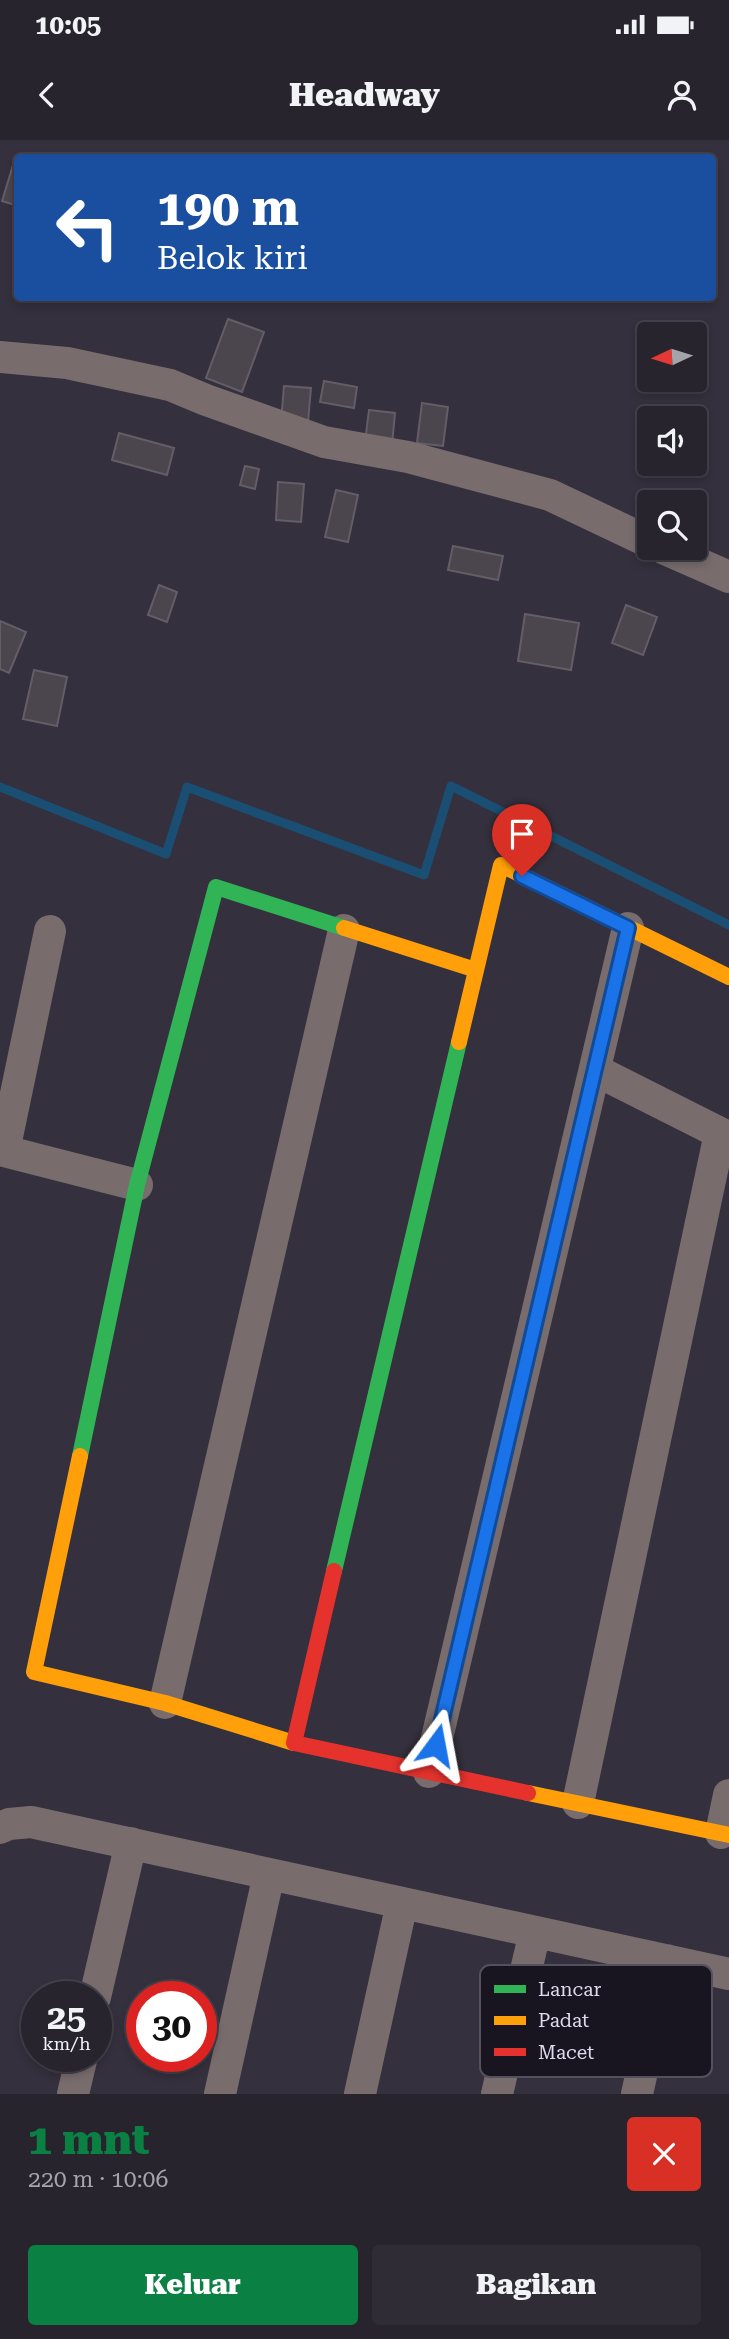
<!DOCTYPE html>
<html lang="id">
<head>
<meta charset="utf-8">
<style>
  body { margin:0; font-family:"Roboto Serif",serif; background:#2f2c36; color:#f1f3f6; height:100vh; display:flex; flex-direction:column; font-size:26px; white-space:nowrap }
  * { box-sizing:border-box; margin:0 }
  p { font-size:23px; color:#a4a4aa }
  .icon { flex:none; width:38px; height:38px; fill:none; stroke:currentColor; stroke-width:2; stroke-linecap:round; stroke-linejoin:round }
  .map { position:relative; height:1954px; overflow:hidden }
  .details { display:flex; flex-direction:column; background:#27242e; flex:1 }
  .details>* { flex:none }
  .guide { position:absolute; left:14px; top:14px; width:702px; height:147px; border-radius:7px; box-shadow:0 4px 10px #0003,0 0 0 2px #43414a; background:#1a4fa0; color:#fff; overflow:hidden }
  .needle { width:46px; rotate:266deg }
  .tools { position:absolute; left:637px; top:182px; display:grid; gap:14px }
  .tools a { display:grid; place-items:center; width:70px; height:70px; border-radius:7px; background:#27242e; box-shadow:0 4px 10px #0003,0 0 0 2px #43414a; font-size:35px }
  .speed { position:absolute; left:21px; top:1841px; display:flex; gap:14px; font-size:35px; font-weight:700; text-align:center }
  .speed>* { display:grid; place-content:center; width:91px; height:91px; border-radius:50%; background:#27242e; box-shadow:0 4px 10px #0003,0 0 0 2px #43414a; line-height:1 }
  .speed small { font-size:18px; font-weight:400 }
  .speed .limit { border:10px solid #d22; background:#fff; color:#111 }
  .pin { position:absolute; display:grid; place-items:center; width:60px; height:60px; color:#fff; margin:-72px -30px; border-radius:50% 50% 50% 0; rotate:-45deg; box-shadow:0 0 7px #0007 }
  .pin .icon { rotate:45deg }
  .me { position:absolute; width:77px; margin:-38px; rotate:13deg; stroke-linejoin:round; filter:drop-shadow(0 0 5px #0008) }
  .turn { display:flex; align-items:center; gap:24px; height:147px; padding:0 28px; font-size:32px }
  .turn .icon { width:91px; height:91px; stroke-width:2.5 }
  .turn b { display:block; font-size:49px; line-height:60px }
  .round { display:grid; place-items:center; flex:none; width:74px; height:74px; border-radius:7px; background:#2f2c36 }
  .overview { display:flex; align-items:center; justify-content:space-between; height:119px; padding:0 28px }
  h1 { font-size:42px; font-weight:800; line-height:52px; color:#0b8043 }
  .button { display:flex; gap:14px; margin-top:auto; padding:14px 28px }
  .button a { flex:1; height:80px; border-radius:7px; background:#0b8043; color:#fff; font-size:28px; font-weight:800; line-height:80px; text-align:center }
  .button a+a { background:#2f2c36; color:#f1f3f6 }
  .status { display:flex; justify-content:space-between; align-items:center; height:49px; padding:0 35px; background:#27242e; direction:ltr }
  .status svg { height:19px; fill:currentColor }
  header { display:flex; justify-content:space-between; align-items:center; height:91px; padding:0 28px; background:#27242e; font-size:32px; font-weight:800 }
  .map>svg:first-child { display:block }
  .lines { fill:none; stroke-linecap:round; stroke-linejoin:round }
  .stream { stroke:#1a4e72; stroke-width:9 }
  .building { fill:#4b454e; stroke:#645d67; stroke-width:2 }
  .street { stroke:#786c6d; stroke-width:32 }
  .fast { stroke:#30b455; stroke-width:16 }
  .slow { stroke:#ff9f0a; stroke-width:16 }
  .jam { stroke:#e5322d; stroke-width:16 }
  .route-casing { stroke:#114b97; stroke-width:18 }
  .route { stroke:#1a73e8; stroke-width:12 }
  .key { fill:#181520; stroke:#54505d; stroke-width:2 }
  .key-label { font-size:19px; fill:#dfdbec }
</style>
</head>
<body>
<div class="status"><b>10:05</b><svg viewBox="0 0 49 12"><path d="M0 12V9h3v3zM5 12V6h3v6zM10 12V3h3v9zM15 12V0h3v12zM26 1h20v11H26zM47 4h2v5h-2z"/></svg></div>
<header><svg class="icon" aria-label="back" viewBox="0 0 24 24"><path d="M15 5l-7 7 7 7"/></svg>Headway<svg class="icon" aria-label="person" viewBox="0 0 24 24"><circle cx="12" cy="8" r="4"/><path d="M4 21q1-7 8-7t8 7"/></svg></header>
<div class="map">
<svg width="729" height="1954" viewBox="0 0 729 1954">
  <rect width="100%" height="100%" fill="#34303d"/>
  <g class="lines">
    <path class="stream" d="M0 647 166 714 187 647 424 735 451 646 729 785"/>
  </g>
  <path class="building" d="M13 25 18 27V66L2 61Z
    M228 179 264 192 242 252 206 238Z
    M324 241 357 247 354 268 320 262Z
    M284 246 311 248 308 282 281 281Z
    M422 263 448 267 443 306 417 303Z
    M369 270 395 273 392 305 365 302Z
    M119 293 174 308 167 335 112 320Z
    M245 326 259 329 255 349 240 345Z
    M278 342 304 344 301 382 276 380Z
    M336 350 358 355 348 402 325 397Z
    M453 406 503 416 498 440 448 430Z
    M159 445 177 452 167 482 148 475Z
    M626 465 657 477 643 515 612 503Z
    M525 474 579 483 571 530 518 521Z
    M0 481 26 492 9 533 0 529Z
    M34 530 67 537 57 586 23 579Z"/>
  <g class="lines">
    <path class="street" d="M0 217 67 223 170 245 206 260 324 302 408 317 550 355 649 402
      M663 408 729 437
      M50 791 4 1011 137 1045
      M595 930 720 993
      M165 1563 344 790
      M429 1632 628 788
      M578 1663 720 993 729 997
      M0 1688 9 1684 31 1682 729 1834
      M721 1693 729 1655
      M95 1857 131 1703
      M73 1954 82 1916
      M220 1954 269 1734
      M360 1954 402 1763
      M497 1954 535 1792
      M637 1954 667 1820"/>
    <path class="fast" d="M80 1316 137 1045 216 747 344 788
      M334 1431 459 902"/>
    <path class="slow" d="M344 788 476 830
      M459 902 501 725 729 837
      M80 1316 34 1532 165 1563 294 1603
      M528 1653 729 1695"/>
    <path class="jam" d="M334 1431 294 1603 528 1653"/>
  </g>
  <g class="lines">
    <defs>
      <path id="route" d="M436 1605 628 788 522 736"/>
    </defs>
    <use href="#route" class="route-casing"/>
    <use href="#route" class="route"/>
  </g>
  <rect x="480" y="1825" width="232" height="112" rx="10" class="key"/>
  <rect x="494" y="1845" width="32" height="8" fill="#30b455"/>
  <rect x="494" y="1876" width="32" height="9" fill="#ff9f0a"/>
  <rect x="494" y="1908" width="32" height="8" fill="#e5322d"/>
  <g class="key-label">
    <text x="538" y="1856">Lancar</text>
    <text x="538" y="1887">Padat</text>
    <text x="538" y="1919">Macet</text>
  </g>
</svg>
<div class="tools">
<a><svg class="needle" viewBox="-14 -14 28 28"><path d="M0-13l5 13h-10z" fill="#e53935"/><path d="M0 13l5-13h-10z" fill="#a4a4aa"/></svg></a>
<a><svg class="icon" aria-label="sound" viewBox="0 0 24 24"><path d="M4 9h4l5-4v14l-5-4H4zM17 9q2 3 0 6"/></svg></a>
<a><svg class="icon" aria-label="search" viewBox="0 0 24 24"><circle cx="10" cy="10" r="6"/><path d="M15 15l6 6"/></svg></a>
</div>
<div class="speed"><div>25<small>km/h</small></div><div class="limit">30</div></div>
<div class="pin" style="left:522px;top:736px;background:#d93025"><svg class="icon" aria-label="arrive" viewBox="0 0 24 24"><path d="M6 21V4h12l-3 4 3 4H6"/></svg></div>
<svg class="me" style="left:436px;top:1605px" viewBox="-20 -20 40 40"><path d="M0-17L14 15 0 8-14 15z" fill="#1a73e8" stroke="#fff" stroke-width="4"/></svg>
<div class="guide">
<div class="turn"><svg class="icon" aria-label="left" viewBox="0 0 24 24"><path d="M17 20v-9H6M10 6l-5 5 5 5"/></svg><div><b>190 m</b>Belok kiri</div></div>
</div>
</div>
<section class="details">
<div class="overview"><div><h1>1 mnt</h1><p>220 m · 10:06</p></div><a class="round" style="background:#d93025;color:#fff"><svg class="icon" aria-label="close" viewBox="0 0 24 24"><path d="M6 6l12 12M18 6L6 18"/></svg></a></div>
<div class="button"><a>Keluar</a><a>Bagikan</a></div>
</section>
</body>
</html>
